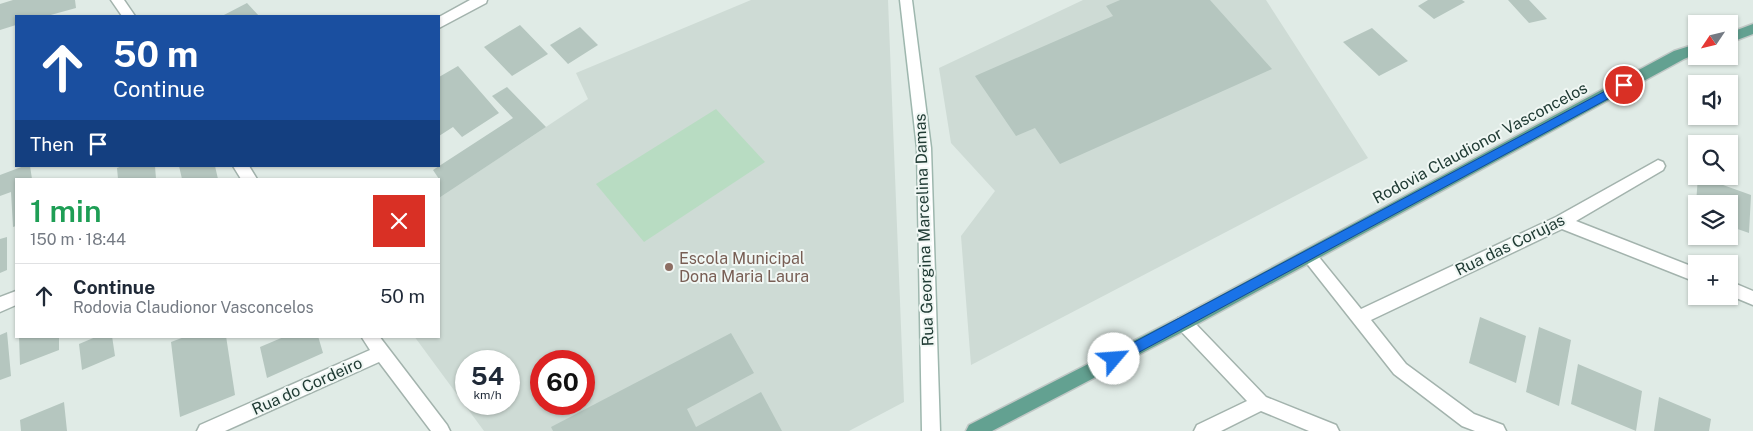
<!DOCTYPE html>
<html lang="en">
<head>
<meta charset="utf-8">
<style>
  body { margin:0; font-family:"Public Sans",sans-serif; background:#f6f6f7; color:#1f2937; height:100vh; display:flex; flex-direction:column; font-size:19px; white-space:nowrap }
  * { box-sizing:border-box; margin:0 }
  p { font-size:16px; color:#747a83 }
  .icon { flex:none; width:28px; height:28px; fill:none; stroke:currentColor; stroke-width:2; stroke-linecap:round; stroke-linejoin:round }
  .map { position:relative; flex:1; overflow:hidden }
  .side { position:absolute; left:15px; top:178px; width:425px; height:160px; display:flex; flex-direction:column; background:#fff; border-radius:0px; box-shadow:0 1px 4px #0004 }
  .side>* { flex:none }
  .banner { position:absolute; left:15px; top:15px; width:425px; height:152px; border-radius:0px; box-shadow:0 1px 4px #0004; background:#1a4fa0; color:#fff; overflow:hidden }
  .needle { width:32px; rotate:235deg }
  .controls { position:absolute; left:1688px; top:15px; display:grid; gap:10px }
  .controls a { display:grid; place-items:center; width:50px; height:50px; border-radius:0px; background:#fff; box-shadow:0 1px 4px #0004; font-size:25px }
  .speed { position:absolute; left:455px; top:350px; display:flex; gap:10px; font-size:25px; font-weight:700; text-align:center }
  .speed>* { display:grid; place-content:center; width:65px; height:65px; border-radius:50%; background:#fff; box-shadow:0 1px 4px #0004; line-height:1 }
  .speed small { font-size:12px; font-weight:400 }
  .speed .limit { border:8px solid #d22; background:#fff; color:#111 }
  .pin { position:absolute; display:grid; place-items:center; width:42px; height:42px; color:#fff; margin:-21px; border:2px solid #fff; border-radius:50%; box-shadow:0 1px 5px #0007 }
  .me { position:absolute; width:55px; margin:-28px; rotate:63deg; stroke-linejoin:round; filter:drop-shadow(0 0 4px #0008) }
  .turn { display:flex; align-items:center; gap:18px; height:105px; padding:0 15px; font-size:22px }
  .turn .icon { width:65px; height:65px; stroke-width:2.5 }
  .turn b { display:block; font-size:35px; line-height:42px }
  .then { display:flex; align-items:center; height:48px; padding:0 15px; background:#0003; gap:10px; font-size:19px }
  .round { display:grid; place-items:center; flex:none; width:52px; height:52px; border-radius:0px; background:#f6f6f7 }
  .overview { display:flex; align-items:center; justify-content:space-between; height:85px; padding:0 15px }
  h1 { font-size:30px; font-weight:600; line-height:38px; color:#1e9e55 }
  ul { padding:0; list-style:none }
  li { display:flex; align-items:center; gap:15px; height:65px; padding:0 15px; border-top:1px solid #e0e1e3 }
  li div { flex:1 }
  li b { display:block; font-size:19px }
  li em { font-style:normal }
  .map>svg:first-child { display:block }
  .built { fill:#cedbd5; fill-rule:evenodd }
  .green { fill:#b8dcc2 }
  .building { fill:#b5c6bf }
  .lines { fill:none; stroke-linecap:round; stroke-linejoin:round }
  .street-casing { stroke:#a3b3ad; stroke-width:3 }
  .secondary-casing { stroke:#9eb7ae; stroke-width:3 }
  .primary-casing { stroke:#c1c8c6; stroke-width:3 }
  .street { fill:#fff; fill-rule:evenodd }
  .secondary { fill:#fff; fill-rule:evenodd }
  .primary { fill:#63a191; fill-rule:evenodd }
  .route { fill:#1a73e8; stroke:#114b97 }
  .education-dot { fill:#8d6e63; stroke:#f0f7f4; stroke-width:2 }
  .labels { text-anchor:middle; dominant-baseline:central; stroke-width:4; stroke-linejoin:round; paint-order:stroke }
  .street-label { font-size:16px; fill:#203b34; stroke:#f0f7f4 }
  .education-label { font-size:16px; fill:#785e54; stroke:#f0f7f4; text-anchor:start }
</style>
</head>
<body>
<div class="map">
<svg width="1753" height="431" viewBox="0 0 1753 431">
  <rect width="100%" height="100%" fill="#e0ebe6"/>
  <path class="built" d="M751 0H888L904 402 849 431H484L414 336H439V198L588 99 576 73ZM466 361H509V404H466ZM541 361H584V404H541Z
    M1083 0H1266L1368 158 971 365 961 236 995 191 951 143 939 68Z"/>
  <path class="green" d="M716 109 765 162 644 242 596 184Z"/>
  <path class="building" d="M13 0H75L76 8 47 16H16V25L0 30V4Z
    M1120 0H1210L1272 69 1060 164 1035 128 1016 136 975 76 1113 16 1106 6Z
    M1428 0H1462L1465 2 1434 19 1418 6Z
    M1508 0H1529L1547 19 1529 23Z
    M247 3 259 16H222Z
    M520 25 548 54 512 76 484 47Z
    M580 27 598 45 568 64 550 45Z
    M1372 28 1408 61 1379 76 1343 42Z
    M458 66 499 113 462 137 453 127 439 136V77Z
    M507 87 546 127 439 198V179L433 170 513 118 492 96Z
    M24 166H30L32 179H16V226L13 227 11 192 0 196V175Z
    M122 166H155L156 179H118L117 168Z
    M179 166H215L218 179H182Z
    M1698 176 1751 195 1749 233 1729 226V204H1696Z
    M7 237V270L0 273V239Z
    M1480 317 1526 336 1516 383 1469 363Z
    M1539 327 1571 340 1559 406 1526 392Z
    M7 332 11 376 0 380V335Z
    M731 333 754 373 687 409 696 427 761 392 782 431H553L551 427Z
    M19 336H59V350L20 365Z
    M98 336H112L115 356 82 370 79 344Z
    M187 336H226L235 395 180 417 171 342Z
    M286 336H318L323 353 267 378 260 347Z
    M1578 364 1642 391 1636 431 1571 404Z
    M1659 397 1711 419 1709 431H1654Z
    M64 402 67 431H21L20 420Z"/>
  <g class="lines">
    <defs>
      <path id="street" d="M111 0H124L135 16H122Z
        M470 0H487L486 3 439 28V17Z
        M1658 160 1663 162 1665 166 1663 170 1576 221 1696 268V282L1562 229 1371 320 1406 364 1474 414 1503 425 1506 431H1475L1462 426 1394 374 1301 256 1304 251 1309 249 1314 251 1361 309 1556 217Z
        M233 166H249L257 179H241Z
        M1729 281 1753 291V305L1729 295Z
        M16 291V305L0 312V297Z
        M1184 316 1190 318 1266 397 1336 425 1339 431H1309L1261 411 1221 431H1194L1197 425 1247 401 1178 328 1176 323 1178 318Z
        M361 336H379L447 425 450 431H431L379 362 225 431H197L200 425 370 350Z"/>
      <path id="secondary" d="M900 0H912L931 148 940 431H922L917 148Z"/>
      <path id="primary" d="M1753 24V34L1729 43V33Z
        M1696 44V54L1684 59 1190 328 992 431H966L969 425 1178 318 1674 51Z"/>
    </defs>
    <use href="#street" class="street-casing"/>
    <use href="#secondary" class="secondary-casing"/>
    <use href="#primary" class="primary-casing"/>
    <use href="#street" class="street"/>
    <use href="#secondary" class="secondary"/>
    <use href="#primary" class="primary"/>
  </g>
  <path class="route" d="M1624 81 1628 82 1629 85 1628 88 1119 363 1114 365 1110 363 1108 359 1110 355Z"/>
  <circle class="education-dot" cx="669" cy="267" r="5"/>
  <g class="labels">
    <g class="street-label">
      <text transform="translate(1480 143) rotate(-28)">Rodovia Claudionor Vasconcelos</text>
      <text transform="translate(924 230) rotate(-92)">Rua Georgina Marcelina Damas</text>
      <text transform="translate(1510 245) rotate(-26)">Rua das Corujas</text>
      <text transform="translate(307 386) rotate(-24)">Rua do Cordeiro</text>
    </g>
    <g class="education-label">
      <text x="679" y="258">Escola Municipal<tspan x="679" dy="18">Dona Maria Laura</tspan></text>
    </g>
  </g>
</svg>
<div class="controls">
<a><svg class="needle" viewBox="-14 -14 28 28"><path d="M0-13l5 13h-10z" fill="#e53935"/><path d="M0 13l5-13h-10z" fill="#747a83"/></svg></a>
<a><svg class="icon" aria-label="sound" viewBox="0 0 24 24"><path d="M4 9h4l5-4v14l-5-4H4zM17 9q2 3 0 6"/></svg></a>
<a><svg class="icon" aria-label="search" viewBox="0 0 24 24"><circle cx="10" cy="10" r="6"/><path d="M15 15l6 6"/></svg></a>
<a><svg class="icon" aria-label="layers" viewBox="0 0 24 24"><path d="M12 4l9 5-9 5-9-5zM3 14l9 5 9-5"/></svg></a>
<a>+</a>
</div>
<div class="speed"><div>54<small>km/h</small></div><div class="limit">60</div></div>
<div class="pin" style="left:1624px;top:85px;background:#d93025"><svg class="icon" aria-label="arrive" viewBox="0 0 24 24"><path d="M6 21V4h12l-3 4 3 4H6"/></svg></div>
<svg class="me" style="left:1114px;top:359px" viewBox="-20 -20 40 40"><circle r="19" fill="#fff"/><path d="M0-13L10 11 0 6-10 11z" fill="#1a73e8"/></svg>
<div class="banner">
<div class="turn"><svg class="icon" aria-label="ahead" viewBox="0 0 24 24"><path d="M12 20V5M6 11l6-6 6 6"/></svg><div><b>50 m</b>Continue</div></div>
<div class="then">Then<svg class="icon" aria-label="arrive" viewBox="0 0 24 24"><path d="M6 21V4h12l-3 4 3 4H6"/></svg></div>
</div>
<section class="side">
<div class="overview"><div><h1>1 min</h1><p>150 m · 18:44</p></div><a class="round" style="background:#d93025;color:#fff"><svg class="icon" aria-label="close" viewBox="0 0 24 24"><path d="M6 6l12 12M18 6L6 18"/></svg></a></div>
<ul>
<li><svg class="icon" aria-label="ahead" viewBox="0 0 24 24"><path d="M12 20V5M6 11l6-6 6 6"/></svg><div><b>Continue</b><p>Rodovia Claudionor Vasconcelos</p></div><em>50 m</em></li>
</ul>
</section>
</div>
</body>
</html>
